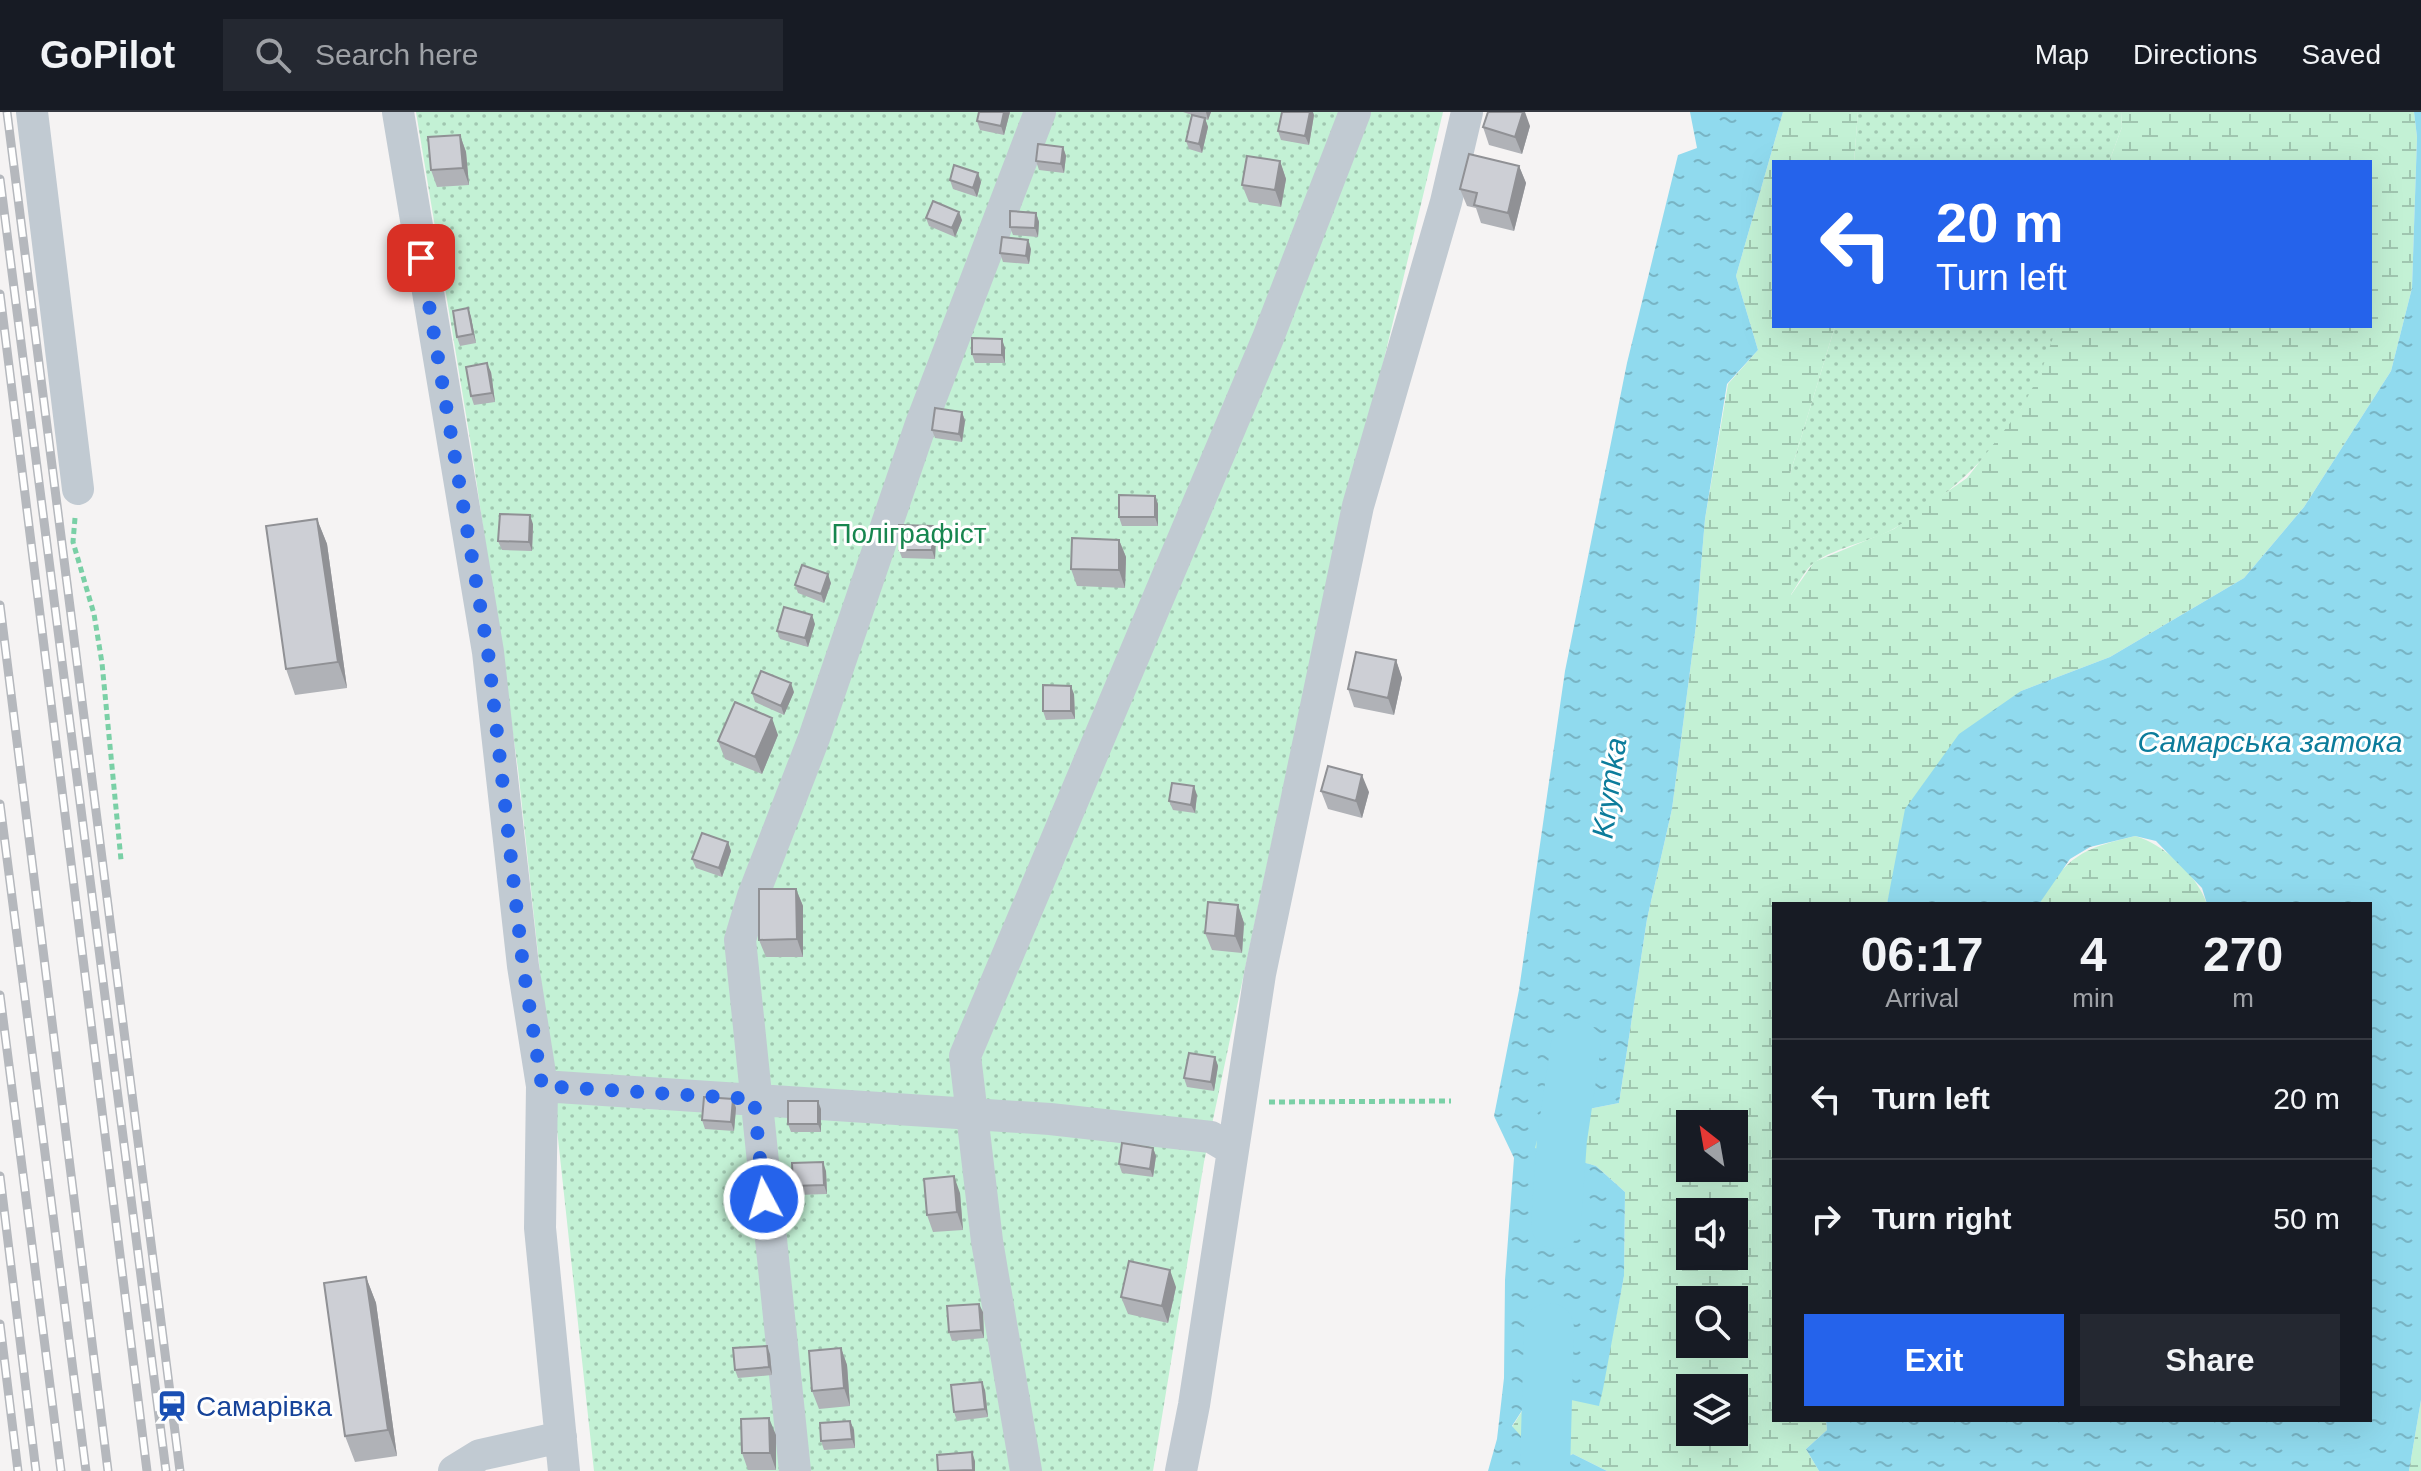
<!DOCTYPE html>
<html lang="en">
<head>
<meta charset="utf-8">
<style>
  body { margin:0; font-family:Arial,sans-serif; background:#242831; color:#f1f3f6; height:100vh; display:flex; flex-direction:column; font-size:30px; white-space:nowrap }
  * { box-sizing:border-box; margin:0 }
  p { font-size:26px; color:#9ea1a6 }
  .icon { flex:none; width:44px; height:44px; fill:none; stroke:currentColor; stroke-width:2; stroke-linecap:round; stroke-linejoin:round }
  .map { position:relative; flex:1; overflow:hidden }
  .drawer { position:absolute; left:1772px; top:790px; width:600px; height:520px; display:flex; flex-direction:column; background:#171b24; border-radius:0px; box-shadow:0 8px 32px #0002 }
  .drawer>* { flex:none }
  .hud { position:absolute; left:1772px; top:48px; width:600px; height:168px; border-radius:0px; box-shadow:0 8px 32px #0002; background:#2563eb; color:#fff; overflow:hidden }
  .needle { width:52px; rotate:329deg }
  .tools { position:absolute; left:1676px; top:998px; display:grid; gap:16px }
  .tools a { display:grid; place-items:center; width:72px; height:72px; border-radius:0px; background:#171b24; box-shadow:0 8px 32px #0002; font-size:40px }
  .pin { position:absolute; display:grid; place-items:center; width:68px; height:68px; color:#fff; margin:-34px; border-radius:16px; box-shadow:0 4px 12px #0006 }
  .me { position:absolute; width:88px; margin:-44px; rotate:354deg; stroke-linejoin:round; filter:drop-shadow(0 0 6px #0008) }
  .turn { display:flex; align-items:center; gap:28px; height:168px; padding:0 32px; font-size:36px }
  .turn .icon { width:104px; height:104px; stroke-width:2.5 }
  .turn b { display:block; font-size:56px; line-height:68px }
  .eta { display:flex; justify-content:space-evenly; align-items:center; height:136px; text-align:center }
  .eta b { font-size:48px; font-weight:700; line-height:56px }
  .button { display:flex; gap:16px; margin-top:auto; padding:16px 32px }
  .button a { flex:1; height:92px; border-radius:0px; background:#2563eb; color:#fff; font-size:32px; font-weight:700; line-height:92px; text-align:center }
  .button a+a { background:#242831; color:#f1f3f6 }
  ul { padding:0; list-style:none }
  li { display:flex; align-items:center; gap:24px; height:120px; padding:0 32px; border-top:2px solid #363941 }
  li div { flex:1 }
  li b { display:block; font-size:30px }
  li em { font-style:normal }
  header { display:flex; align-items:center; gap:48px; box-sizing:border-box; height:112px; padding:0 40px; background:#171b24; border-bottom:2px solid #363941 }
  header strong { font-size:38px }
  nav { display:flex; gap:44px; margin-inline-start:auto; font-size:28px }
  .search { width:560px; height:72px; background:#242831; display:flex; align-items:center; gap:20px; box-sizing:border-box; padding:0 28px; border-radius:0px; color:#9ea1a6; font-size:30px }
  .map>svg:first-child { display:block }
  .grass { fill:url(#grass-dots) }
  .wetland { fill:url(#wetland-marsh); fill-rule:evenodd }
  .water { fill:url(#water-ripples) }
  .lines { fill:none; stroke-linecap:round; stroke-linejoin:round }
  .river { stroke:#90daee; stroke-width:50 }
  .path { stroke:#7ad0a6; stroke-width:5; stroke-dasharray:6 4; stroke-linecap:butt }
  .minor { stroke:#c1cad2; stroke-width:32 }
  .rail-casing { stroke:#b5b8bd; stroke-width:9 }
  .rail { stroke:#fff; stroke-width:6; stroke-dasharray:18; stroke-linecap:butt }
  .wall { fill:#b0b2b7 }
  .shaded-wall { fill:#909195 }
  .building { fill:#cdcfd5; stroke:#909195; stroke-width:2 }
  .route { stroke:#2563eb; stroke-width:14; stroke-dasharray:0 25.2 }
  .labels { text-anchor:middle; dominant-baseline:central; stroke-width:6; stroke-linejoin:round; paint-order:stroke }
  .park-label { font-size:28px; fill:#17864f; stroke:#fff }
  .transit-label { font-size:28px; fill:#164399; stroke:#fff; text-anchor:start }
  .water-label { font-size:30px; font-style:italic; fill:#0c7c9b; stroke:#fff }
</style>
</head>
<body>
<header>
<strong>GoPilot</strong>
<div class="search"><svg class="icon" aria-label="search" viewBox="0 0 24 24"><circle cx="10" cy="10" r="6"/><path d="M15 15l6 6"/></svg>Search here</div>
<nav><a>Map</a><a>Directions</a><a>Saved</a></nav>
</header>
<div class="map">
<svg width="2421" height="1359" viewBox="0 0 2421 1359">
  <defs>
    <pattern id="grass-dots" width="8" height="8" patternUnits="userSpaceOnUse" patternTransform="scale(2)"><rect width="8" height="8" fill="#c3f1d5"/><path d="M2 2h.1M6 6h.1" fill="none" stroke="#a0c6b0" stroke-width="1.8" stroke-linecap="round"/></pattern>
    <pattern id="wetland-marsh" width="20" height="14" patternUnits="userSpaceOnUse" patternTransform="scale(2)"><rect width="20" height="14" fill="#c3f1d5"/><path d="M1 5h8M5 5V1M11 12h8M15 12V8" fill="none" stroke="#a0c6b0"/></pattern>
    <pattern id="water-ripples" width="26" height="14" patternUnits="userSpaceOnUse" patternTransform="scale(2)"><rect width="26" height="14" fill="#90daee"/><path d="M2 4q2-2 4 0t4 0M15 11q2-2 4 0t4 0" fill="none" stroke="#78b4c4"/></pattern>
  </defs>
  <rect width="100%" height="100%" fill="#f5f3f3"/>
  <path class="grass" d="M416 0H1443L1296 616 1204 1050 1153 1359H594L518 657 472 339Z
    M1858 0H2121L2122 15 2109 50H1854Z
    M1835 214H2057C2037 299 1970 373 1895 416 1871 430 1839 434 1815 450 1805 457 1797 474 1790 484V362Z"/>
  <path class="wetland" d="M1783 0H1858L1854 50H1774V214H1835L1790 362 1791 483 1814 450 1894 417 1967 366 2021 297 2041 260 2057 214H2370V50H2109L2122 15 2121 0H2414L2417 25 2412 176 2391 259 2304 395 2244 466 2110 545 2021 579 1895 759 1887 792H1774V1308H1826L1827 1318 1806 1337 1819 1359H1607L1573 1342 1547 1354 1512 1315 1534 1280 1599 1293 1624 1164 1625 1080 1596 1054 1534 1037 1543 1006 1619 991 1647 807 1672 697 1696 513 1705 407 1728 272 1758 238 1736 164ZM1690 1012H1734V1056H1690ZM1690 1100H1734V1144H1690ZM1690 1188H1734V1232H1690ZM1690 1276H1734V1320H1690Z
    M2135 724C2164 732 2197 763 2207 792H2039C2067 744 2081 737 2135 724Z
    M2421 1288V1359H2409Z"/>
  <path class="water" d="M1690 0H1783L1736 164 1758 238 1727 272 1705 407 1696 513 1672 697 1647 807 1619 991 1543 1006 1535 1036 1596 1054 1625 1080 1624 1164 1603 1277 1599 1294 1534 1280 1512 1314 1547 1354 1573 1342 1607 1359H1488L1497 1327 1504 1266 1505 1168 1514 1046 1494 1004 1519 878 1565 559 1627 251 1678 43 1697 36Z
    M2414 0H2421V1288L2409 1359H1819L1806 1337 1827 1318 1826 1308H2370V792H2207L2202 776 2156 729 2135 724 2090 735 2070 747 2039 792H1887L1905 697 1959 622 2021 579 2110 545 2244 466 2304 395 2391 259 2412 176 2417 25Z"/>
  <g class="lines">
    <path class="river" d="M1556 1112 1562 1027 1576 933
      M1545 1359 1549 1216"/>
    <path class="path" d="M75 406 73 430 94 502 102 551 121 748
      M1269 990 1451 989"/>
    <path class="minor" d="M32 0 78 377
      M398 0 488 540 523 854 542 974 540 1116 564 1359
      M542 974 1050 1007 1211 1025 1233 1038
      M454 1359 480 1343 561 1325
      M795 1359 740 828 753 784 814 626 921 312 1040 0
      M1026 1359 987 1129 965 944 1268 226 1355 0
      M1181 1359 1194 1293 1260 862 1358 394 1446 90 1467 0"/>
    <defs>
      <path id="rail" d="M7 0 180 1359
        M0 67 166 1359
        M0 182 147 1359
        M0 493 108 1359
        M0 692 86 1359
        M0 883 61 1359
        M0 1064 36 1359
        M0 1212 18 1359"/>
    </defs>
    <use href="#rail" class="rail-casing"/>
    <use href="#rail" class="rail"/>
  </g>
  <path class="wall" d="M1010 0 1004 23 980 18 977 9Z
    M1183 0H1211L1208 8 1205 7 1208 15 1202 41 1189 37 1186 29 1192 3Z
    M1314 3 1309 33 1281 28 1278 19Z
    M1530 14 1522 42 1489 33 1483 15Z
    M460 23 466 40 469 73 437 75 431 58Z
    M1063 35 1066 44 1064 61 1039 58 1036 49Z
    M1280 49 1286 67 1281 95 1249 90 1242 73Z
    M1519 54 1526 71 1514 119 1481 111 1476 96 1467 94 1460 77Z
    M978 61 981 70 977 85 953 77 950 68Z
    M1036 101 1039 110 1038 125 1013 123 1010 115Z
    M926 106 962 108 955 125 929 114Z
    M1031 137 1029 152 1003 150 1000 141Z
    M468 196 471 205 476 231 460 234 457 225Z
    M1005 236V251H975L972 242Z
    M491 260 495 290 474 293 471 284Z
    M962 300 965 309 962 330 935 326 932 318Z
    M1155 384 1158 392V414H1122L1119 405Z
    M317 407 327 432 347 576 295 583 286 557Z
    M533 412 532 439 502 438 498 429Z
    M933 414 936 423 935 447 902 446 899 438Z
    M1119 428 1126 445 1125 476 1077 474 1071 457Z
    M831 471 824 491 798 481 795 473Z
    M815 512 808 535 780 527 777 519Z
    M1396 548 1402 566 1394 603 1354 595 1348 577Z
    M794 580 784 603 755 590 752 581Z
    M1074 582 1075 607 1046 608 1043 599Z
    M778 623 762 662 725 647 718 629Z
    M1321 679 1369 680 1362 706 1328 697Z
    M1197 683 1195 701 1173 698 1169 689Z
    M728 730 731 739 722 765 696 756 692 747Z
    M796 777 803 794V845H766L759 828Z
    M1238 793 1244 811 1242 841 1212 838 1205 821Z
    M1215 945 1218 954 1214 979 1187 975 1184 966Z
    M733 987 736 996 734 1019 705 1017 702 1008Z
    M821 997V1020H791L788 1012Z
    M1153 1036 1156 1044 1153 1065 1122 1061 1119 1052Z
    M826 1059 827 1082 797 1083 793 1074Z
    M960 1081 963 1118 933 1120 927 1103Z
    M366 1165 376 1191 397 1344 355 1350 345 1324Z
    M1176 1175 1168 1211 1128 1202 1121 1185Z
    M983 1200 984 1226 952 1229 949 1220Z
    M841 1236 847 1253 850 1294 819 1297 812 1279Z
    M770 1242 772 1263 738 1266 735 1258Z
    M985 1278 988 1305 957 1309 954 1300Z
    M850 1309 854 1318 855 1336 824 1338 821 1329Z
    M776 1323V1358H748L742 1341Z"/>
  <path class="shaded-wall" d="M1004 0H1010L1004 23 1001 14Z
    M1206 0H1211L1208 8Z
    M1310 0H1313L1314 3 1309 33 1305 24Z
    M1523 0H1525L1530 14 1522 42 1515 25Z
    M1205 6 1208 15 1202 41 1199 32Z
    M460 23 466 40 469 73 463 56Z
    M1063 35 1066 44 1064 61 1061 52Z
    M1280 49 1286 67 1281 95 1275 78Z
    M1519 54 1526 71 1514 119 1508 101Z
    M978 61 981 70 977 85 973 76Z
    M959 100 962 108 955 125 952 116Z
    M1036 101 1039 110 1038 125 1035 116Z
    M1028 128 1031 137 1029 152 1026 144Z
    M468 196 471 205 476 231 473 222Z
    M1002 227 1005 236V251L1002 243Z
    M487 251 491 260 495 290 492 281Z
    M962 300 965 309 962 330 959 322Z
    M1155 384 1158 392V414L1155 405Z
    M530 403 533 412 532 439 529 430Z
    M317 407 327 432 347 576 338 550Z
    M933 414 936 423 935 447 932 438Z
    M1119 428 1126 445 1125 476 1119 458Z
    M828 462 831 471 824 491 821 482Z
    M812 503 815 512 808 535 805 526Z
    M1396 548 1402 566 1394 603 1388 586Z
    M791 571 794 580 784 603 781 594Z
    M1071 574 1074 582 1075 607 1071 599Z
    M772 606 778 623 762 662 755 645Z
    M1362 663 1369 680 1362 706 1356 689Z
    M1194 674 1197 683 1195 701 1191 693Z
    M728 730 731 739 722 765 719 756Z
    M796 777 803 794V845L797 827Z
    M1238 793 1244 811 1242 841 1235 824Z
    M1215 945 1218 954 1214 979 1211 970Z
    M733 987 736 996 734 1019 731 1010Z
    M818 989 821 997V1020L818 1012Z
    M1153 1036 1156 1044 1153 1065 1150 1057Z
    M823 1050 826 1059 827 1082 824 1073Z
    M954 1064 960 1081 963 1118 957 1100Z
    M1170 1158 1176 1175 1168 1211 1162 1194Z
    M366 1165 376 1191 397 1344 388 1318Z
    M979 1192 983 1200 984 1226 981 1218Z
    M767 1234 770 1242 772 1263 769 1255Z
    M841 1236 847 1253 850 1294 844 1276Z
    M982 1270 985 1278 988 1305 985 1297Z
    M769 1306 776 1323V1358L770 1341Z
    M850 1309 854 1318 855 1336 852 1327Z
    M972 1340 975 1349V1359H973Z"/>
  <path class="building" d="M979 0H1004L1001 14 977 9Z
    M1282 0H1310L1305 24 1278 19Z
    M1488 0H1523L1515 25 1483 15Z
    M1192 3 1205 6 1199 32 1186 29Z
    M460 23 463 56 431 58 428 25Z
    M1038 32 1063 35 1061 52 1036 49Z
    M1469 42 1519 54 1508 101 1474 93 1477 81 1460 77Z
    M1247 44 1280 49 1275 78 1242 73Z
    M954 53 978 61 973 76 950 68Z
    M933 89 959 100 952 116 926 106Z
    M1010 99 1036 101 1035 116 1010 115Z
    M1002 125 1028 128 1026 144 1000 141Z
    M468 196 473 222 457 225 453 199Z
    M972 226 1002 227V243L972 242Z
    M487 251 492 281 471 284 466 255Z
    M935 296 962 300 959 322 932 318Z
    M1119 383 1155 384V405H1119Z
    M500 402 530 403 529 430 498 429Z
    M317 407 338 550 286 557 266 414Z
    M899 413 933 414 932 438H899Z
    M1072 426 1119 428V458L1071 457Z
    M802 453 828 462 821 482 795 473Z
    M784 495 812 503 805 526 777 519Z
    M1356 540 1396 548 1388 586 1348 577Z
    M761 559 791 571 781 594 752 581Z
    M1043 573 1071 574V599H1043Z
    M735 590 772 606 755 645 718 629Z
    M1328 654 1362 663 1356 689 1321 679Z
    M1172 671 1194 674 1191 693 1169 689Z
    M702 721 728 730 719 756 692 747Z
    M759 777H796L797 827 759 828Z
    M1208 790 1238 793 1235 824 1205 821Z
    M1189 941 1215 945 1211 970 1184 966Z
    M704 985 733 987 731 1010 702 1008Z
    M788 989H818V1012H788Z
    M1122 1031 1153 1036 1150 1057 1119 1052Z
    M823 1050 824 1073 793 1074 792 1051Z
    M954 1064 957 1100 927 1103 924 1067Z
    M1129 1149 1170 1158 1162 1194 1121 1185Z
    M366 1165 388 1318 345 1324 324 1171Z
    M979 1192 981 1218 949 1220 947 1194Z
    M767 1234 769 1255 735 1258 733 1236Z
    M841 1236 844 1276 812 1279 809 1239Z
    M982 1270 985 1297 954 1300 951 1273Z
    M769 1306 770 1341H742L741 1307Z
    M850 1309 852 1327 821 1329 820 1311Z
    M972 1340 973 1358 938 1359 937 1343Z"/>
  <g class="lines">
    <path class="route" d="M421 146 488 540 523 854 542 974 754 987 764 1087"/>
  </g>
  <defs>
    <symbol id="station-bare" viewBox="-9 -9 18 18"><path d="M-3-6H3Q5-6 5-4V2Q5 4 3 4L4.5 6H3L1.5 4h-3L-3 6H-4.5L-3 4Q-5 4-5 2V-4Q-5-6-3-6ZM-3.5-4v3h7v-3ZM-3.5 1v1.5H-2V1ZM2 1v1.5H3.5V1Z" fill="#1a4fb4" stroke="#fff" stroke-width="2.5" paint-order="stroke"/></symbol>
  </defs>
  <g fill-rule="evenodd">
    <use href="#station-bare" x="150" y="1272" width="44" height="44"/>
  </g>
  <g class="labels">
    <g class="park-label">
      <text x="909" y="421">Поліграфіст</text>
    </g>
    <g class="transit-label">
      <text x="196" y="1294">Самарівка</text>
    </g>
    <g class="water-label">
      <text x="2270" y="629">Самарська затока</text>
      <text transform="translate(1609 676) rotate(-82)">Krymka</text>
    </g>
  </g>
</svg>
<div class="tools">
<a><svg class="needle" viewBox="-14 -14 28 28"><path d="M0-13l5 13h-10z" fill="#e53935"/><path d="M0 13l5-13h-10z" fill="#9ea1a6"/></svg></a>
<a><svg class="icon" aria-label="sound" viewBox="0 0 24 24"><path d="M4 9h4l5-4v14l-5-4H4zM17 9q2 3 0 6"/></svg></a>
<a><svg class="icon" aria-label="search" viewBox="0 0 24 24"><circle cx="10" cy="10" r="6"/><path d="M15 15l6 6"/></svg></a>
<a><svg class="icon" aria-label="layers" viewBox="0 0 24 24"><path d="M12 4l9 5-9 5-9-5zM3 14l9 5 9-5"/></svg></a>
</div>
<div class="pin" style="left:421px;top:146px;background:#d93025"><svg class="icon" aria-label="arrive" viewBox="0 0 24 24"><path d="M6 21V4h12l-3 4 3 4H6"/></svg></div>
<svg class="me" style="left:764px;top:1087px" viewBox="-20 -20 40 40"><circle r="17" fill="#2563eb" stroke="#fff" stroke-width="3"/><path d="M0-11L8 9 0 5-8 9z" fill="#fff"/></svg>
<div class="hud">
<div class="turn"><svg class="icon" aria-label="left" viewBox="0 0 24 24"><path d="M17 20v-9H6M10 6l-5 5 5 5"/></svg><div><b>20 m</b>Turn left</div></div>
</div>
<section class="drawer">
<div class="eta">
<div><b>06:17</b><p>Arrival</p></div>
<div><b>4</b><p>min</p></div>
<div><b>270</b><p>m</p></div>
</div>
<ul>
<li><svg class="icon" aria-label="left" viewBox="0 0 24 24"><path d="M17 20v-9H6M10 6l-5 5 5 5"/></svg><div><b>Turn left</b></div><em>20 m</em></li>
<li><svg class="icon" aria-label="right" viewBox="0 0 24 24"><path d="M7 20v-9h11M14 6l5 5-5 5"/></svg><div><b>Turn right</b></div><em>50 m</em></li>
</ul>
<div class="button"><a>Exit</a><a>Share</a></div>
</section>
</div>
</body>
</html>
